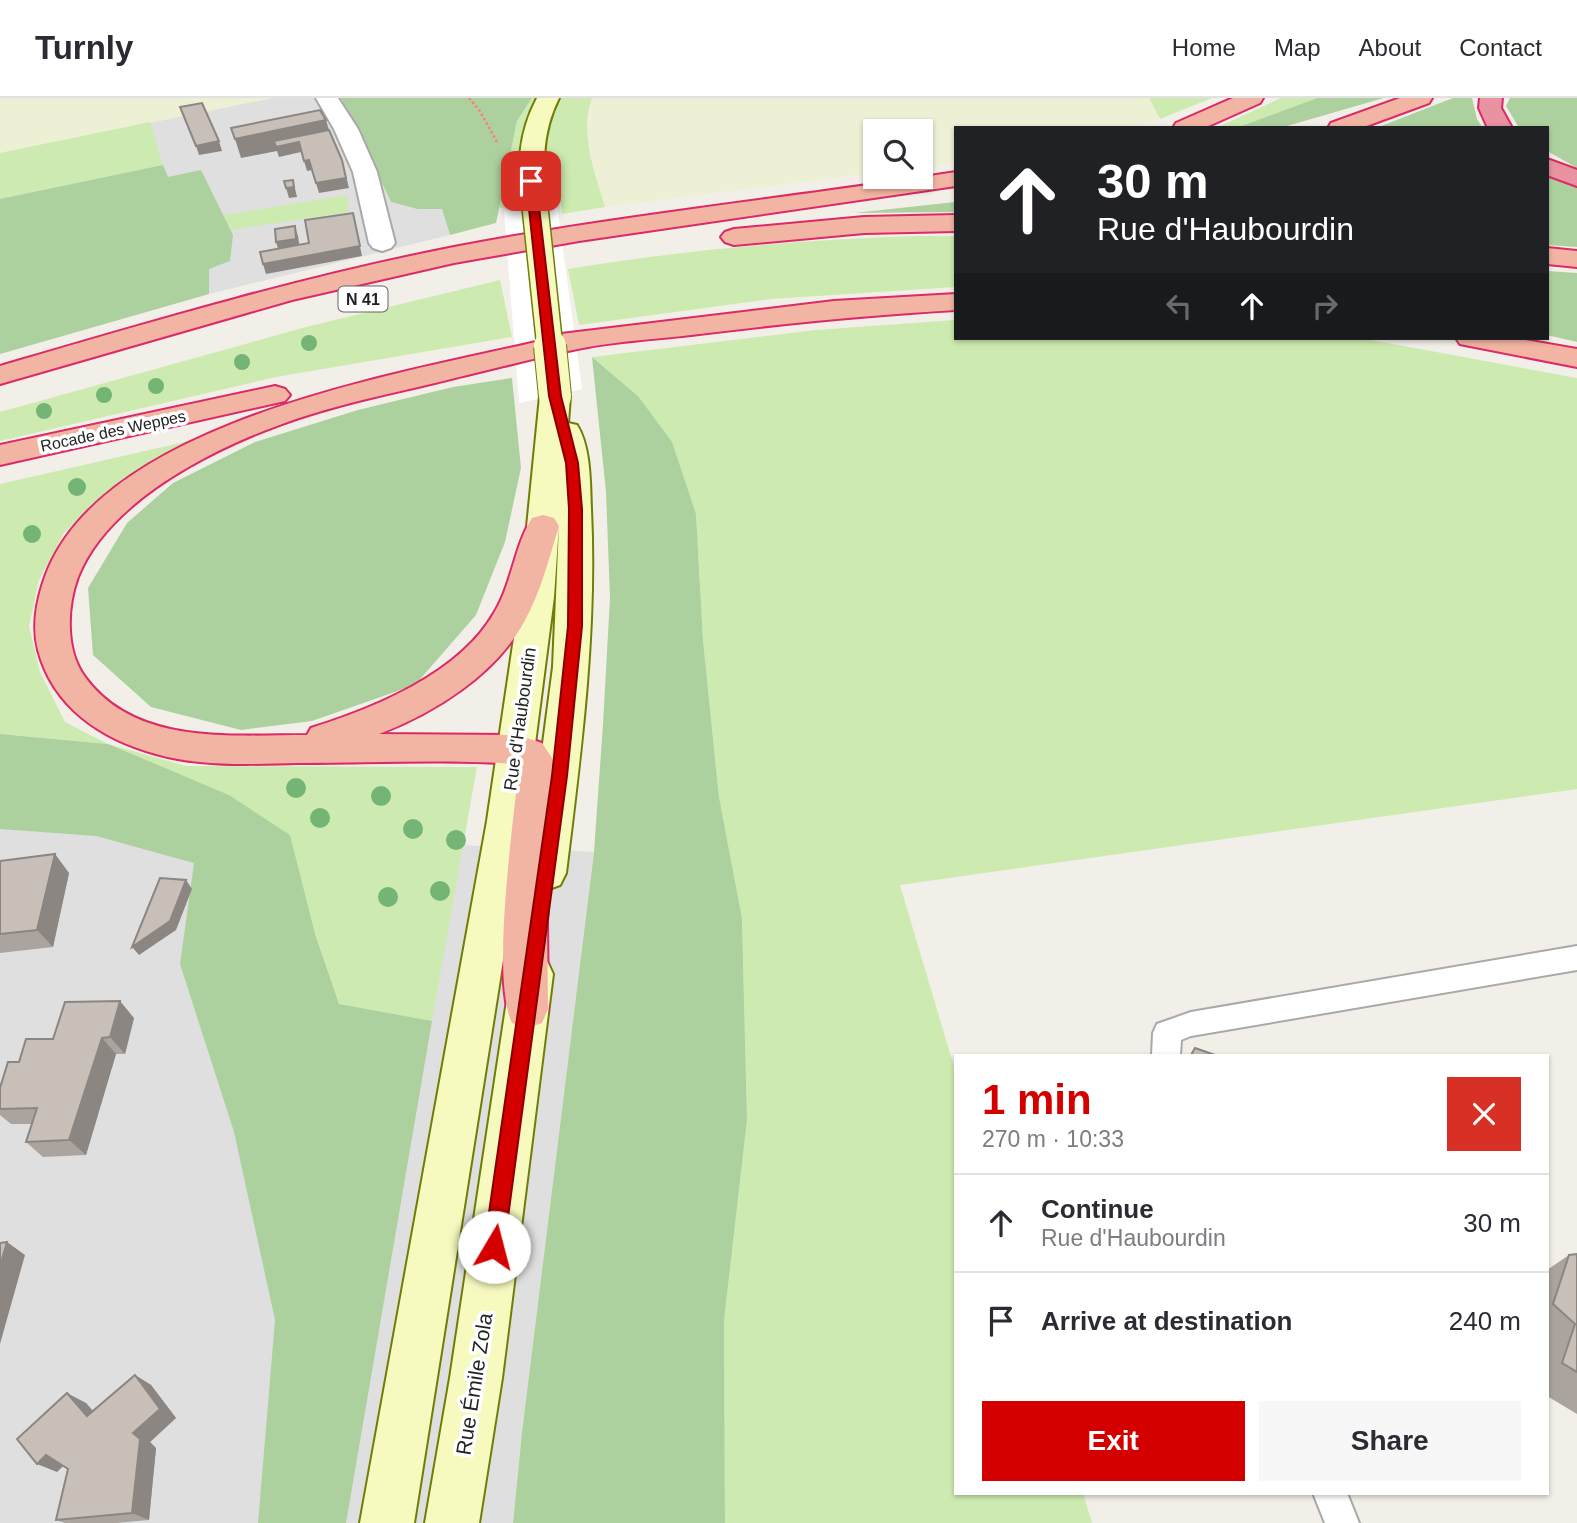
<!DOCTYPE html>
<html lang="en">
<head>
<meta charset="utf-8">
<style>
  body { margin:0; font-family:Arial,sans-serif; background:#f7f7f7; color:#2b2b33; height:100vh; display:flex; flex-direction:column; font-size:26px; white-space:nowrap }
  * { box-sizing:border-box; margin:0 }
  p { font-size:23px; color:#7c7c81 }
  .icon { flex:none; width:38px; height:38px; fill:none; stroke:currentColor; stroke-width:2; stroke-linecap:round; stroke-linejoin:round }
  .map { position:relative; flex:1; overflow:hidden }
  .side { position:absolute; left:954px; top:956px; width:595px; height:441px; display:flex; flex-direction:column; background:#fff; border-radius:0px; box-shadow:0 2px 5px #0004 }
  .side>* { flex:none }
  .banner { position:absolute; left:954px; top:28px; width:595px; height:214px; border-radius:0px; box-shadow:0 2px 5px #0004; background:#202124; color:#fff; overflow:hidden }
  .controls { position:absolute; left:863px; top:21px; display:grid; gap:14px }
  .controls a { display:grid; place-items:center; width:70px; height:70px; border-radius:0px; background:#fff; box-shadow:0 2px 5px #0004; font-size:35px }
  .pin { position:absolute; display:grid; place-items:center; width:60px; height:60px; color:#fff; margin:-30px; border-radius:14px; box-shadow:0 4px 10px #0006 }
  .me { position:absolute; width:77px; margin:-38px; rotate:8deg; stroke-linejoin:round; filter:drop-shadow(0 0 5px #0008) }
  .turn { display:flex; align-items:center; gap:24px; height:147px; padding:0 28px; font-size:32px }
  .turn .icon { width:91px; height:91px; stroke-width:2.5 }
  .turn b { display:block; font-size:49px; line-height:60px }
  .lanes { display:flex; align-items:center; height:66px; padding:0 28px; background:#0003; justify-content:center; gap:35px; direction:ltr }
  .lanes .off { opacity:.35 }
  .round { display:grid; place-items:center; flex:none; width:74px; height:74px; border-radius:0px; background:#f7f7f7 }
  .headline { display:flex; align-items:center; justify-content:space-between; height:119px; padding:0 28px }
  h1 { font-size:42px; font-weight:700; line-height:52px; color:#d40000 }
  .button { display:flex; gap:14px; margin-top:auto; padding:14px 28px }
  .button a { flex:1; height:80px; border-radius:0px; background:#d40000; color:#fff; font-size:28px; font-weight:700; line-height:80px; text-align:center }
  .button a+a { background:#f7f7f7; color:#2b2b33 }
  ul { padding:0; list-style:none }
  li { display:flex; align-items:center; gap:21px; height:98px; padding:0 28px; border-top:2px solid #e1e1e2 }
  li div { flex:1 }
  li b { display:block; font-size:26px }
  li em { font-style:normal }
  header { display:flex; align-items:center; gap:42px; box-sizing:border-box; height:98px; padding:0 35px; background:#fff; border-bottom:2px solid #e1e1e2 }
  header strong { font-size:33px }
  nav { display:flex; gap:38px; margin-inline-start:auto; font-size:24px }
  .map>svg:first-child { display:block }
  .residential { fill:#e0dfdf }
  .farmland { fill:#eef0d5 }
  .grass { fill:#cdebb0 }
  .forest { fill:#add19e }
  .pier { fill:#fff }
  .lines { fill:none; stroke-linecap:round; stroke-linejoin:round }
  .service-casing { stroke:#a9a9a9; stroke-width:4 }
  .minor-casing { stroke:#a9a9a9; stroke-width:4 }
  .secondary-casing { stroke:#707d05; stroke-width:4 }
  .trunk-casing { stroke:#dc2a67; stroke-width:4 }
  .motorway-casing { stroke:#dc2a67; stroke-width:4 }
  .path { stroke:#fa8072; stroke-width:2.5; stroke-dasharray:2.5 2.5; stroke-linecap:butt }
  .service { fill:#fff; fill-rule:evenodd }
  .minor { fill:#fff; fill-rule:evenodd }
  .secondary { fill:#f7fabf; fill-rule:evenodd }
  .trunk { fill:#f2b4a3; fill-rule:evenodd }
  .motorway { fill:#e892a2; fill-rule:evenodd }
  .secondary-bridge-far1-casing { stroke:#707d05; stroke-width:28; stroke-linecap:butt }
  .secondary-bridge-casing { stroke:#707d05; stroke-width:34; stroke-linecap:butt }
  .secondary-bridge-far1 { stroke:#f7fabf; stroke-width:25 }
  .secondary-bridge { stroke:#f7fabf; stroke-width:32 }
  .tree { fill:#74b475 }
  .wall { fill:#aba49e }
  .shaded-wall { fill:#8b8681 }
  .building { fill:#c7bfb8; stroke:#8b8681; stroke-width:2 }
  .route { fill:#d40000; stroke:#8a0000; stroke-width:2 }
  .labels { text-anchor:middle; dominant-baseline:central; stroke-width:7; stroke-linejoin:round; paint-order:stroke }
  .shield { fill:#fff; stroke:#646464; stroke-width:2 }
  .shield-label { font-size:16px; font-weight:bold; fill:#222 }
  .far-street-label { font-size:16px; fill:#222; stroke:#fff }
  .street-label { font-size:18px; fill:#222; stroke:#fff }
  .near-street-label { font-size:21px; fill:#222; stroke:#fff }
</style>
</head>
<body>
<header>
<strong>Turnly</strong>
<nav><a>Home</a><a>Map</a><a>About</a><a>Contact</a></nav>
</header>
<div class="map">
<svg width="1577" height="1425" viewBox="0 0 1577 1425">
  <rect width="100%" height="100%" fill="#f2efe9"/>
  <path class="residential" d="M272 0H341L391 104 417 111H442L450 137 209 196 0 256V55Z
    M0 722 594 754 522 1334 513 1425H0Z"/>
  <path class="farmland" d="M0 0H272L0 55Z
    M592 0H1149L1160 21 1125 30H956L955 64 921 69 920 33H875V75L605 109 591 59 585 25Z"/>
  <path class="grass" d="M532 0H592C579 36 595 74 605 109L562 116 561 105 499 110 517 23Z
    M1149 0H1212L1160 21Z
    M1281 0H1317L1236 30H1216Z
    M150 24 163 67 0 101V55Z
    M347 97 349 114 231 132 223 117Z
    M915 138H955V189L772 201 579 227 568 171C684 152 798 142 915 138Z
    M500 182 512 239 276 279 0 343V314L306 229Z
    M955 222 956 240H1360L1577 280V691L900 787 955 972 956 1395H1083L1092 1425H725L724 1223 747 1022 742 820 719 699 703 542 696 416 638 298 592 259 816 232Z
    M189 343 105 396 64 435 39 482 29 528 40 574 65 624 108 646 186 668 477 669 432 923 339 906 315 836 108 646 0 636V386Z"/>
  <path class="forest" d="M341 0H532L517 23 496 125 450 137 442 111H417L391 104Z
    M1317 0H1384L1280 30H1236Z
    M1453 0H1472L1477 21 1483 30H1376Z
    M1510 0H1577V70L1547 53V30H1519L1506 8Z
    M163 67 168 79 201 72 233 137 230 163 209 171V196L0 256V101Z
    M1547 78 1577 90V149L1547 147Z
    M955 104V114L854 115Z
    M1547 173 1577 175V244L1547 237Z
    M592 259 638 298 672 344 696 416 703 542 719 699 742 820 747 1022 724 1223 725 1425H513L522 1334 594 754 603 626 610 500 606 394Z
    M512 280 521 370 505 444 476 517 415 587 312 623 241 632 151 609 93 557 88 490 127 425 173 385 255 344 358 312 453 289Z
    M0 636 108 646 229 697 290 737 315 836 339 906 432 923 346 1425H258L275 1222 234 1034 180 866 194 765 96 738 0 731Z"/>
  <path class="pier" d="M557 107 582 291 519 305 504 113Z"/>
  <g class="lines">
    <defs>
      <path id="service" d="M1577 848V872L1191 938 1181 942 1180 957H1152L1153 935 1157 926 1191 914Z
        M1313 1395H1347L1359 1425H1325Z"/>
      <path id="minor" d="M316 0H338L358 31 377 74 395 145 391 150 382 153 373 150 369 145 353 74 334 31Z"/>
      <path id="secondary" d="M537 0H559C541 36 542 70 548 109L544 114 535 117 526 114 522 109C517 70 518 36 537 0Z
        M555 289 565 292 570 298 568 325 577 327C591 349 590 386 591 411 597 533 581 654 566 775L560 787 546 792 532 787 526 775 553 569 559 427 554 499 525 723 414 1425H360L487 723 520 499 540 298 545 292Z
        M532 858 547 863 553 876 502 1280 479 1425H425L450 1280 511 876 517 863Z"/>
      <path id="trunk" d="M1233 0H1263L1260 5 1204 30H1173L1176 25Z
        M1400 0H1432L1429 5 1361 30H1328L1331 25Z
        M956 74V88L579 143 454 165 292 202 0 286V268C150 224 301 179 454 149 620 117 789 100 956 74Z
        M956 117V133L864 135 734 147 725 144 721 139 725 134 734 131 864 119Z
        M1547 150 1577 153V169L1547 166Z
        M956 196V212C867 217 779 226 691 237 657 241 622 243 588 249 544 257 499 270 455 280 416 290 375 298 336 309 249 332 113 391 78 479 67 509 65 552 85 579 135 648 232 637 307 637L311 630C374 610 459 576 494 515 512 486 514 449 532 420L543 417 554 420 559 428C549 460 541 494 524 524 495 577 434 615 379 636L518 637 542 645 552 660 556 676 547 823 548 911 542 925 527 930 512 925C491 880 513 730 518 676L516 666C444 661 370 665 297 665 250 666 202 669 156 656 101 641 53 609 38 552 31 525 38 496 48 471 112 320 406 275 549 241L561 236 834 203Z
        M1456 240H1514L1577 251V269L1470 248 1460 246Z
        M275 288 285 291 290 297 285 303 0 367V347Z"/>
      <path id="motorway" d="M1480 0H1502L1501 10 1512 30H1488L1479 10Z
        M1547 61 1577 72V88L1547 77Z"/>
    </defs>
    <use href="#service" class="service-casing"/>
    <use href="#minor" class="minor-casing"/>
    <use href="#secondary" class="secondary-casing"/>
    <use href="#trunk" class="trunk-casing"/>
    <use href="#motorway" class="motorway-casing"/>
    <path class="path" d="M469 0 480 13 498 46"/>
    <use href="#service" class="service"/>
    <use href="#minor" class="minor"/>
    <use href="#secondary" class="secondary"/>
    <use href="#trunk" class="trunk"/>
    <use href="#motorway" class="motorway"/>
    <defs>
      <path id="secondary-bridge-far1" d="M535 109 550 250"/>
      <path id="secondary-bridge" d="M550 248 555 298"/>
    </defs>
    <use href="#secondary-bridge-far1" class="secondary-bridge-far1-casing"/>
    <use href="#secondary-bridge" class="secondary-bridge-casing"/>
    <use href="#secondary-bridge-far1" class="secondary-bridge-far1"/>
    <use href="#secondary-bridge" class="secondary-bridge"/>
  </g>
  <g class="tree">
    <circle cx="309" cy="245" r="8"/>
    <circle cx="242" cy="264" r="8"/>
    <circle cx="156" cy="288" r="8"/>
    <circle cx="104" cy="297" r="8"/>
    <circle cx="44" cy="313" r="8"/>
    <circle cx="77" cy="389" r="9"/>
    <circle cx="32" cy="436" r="9"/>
    <circle cx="296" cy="690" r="10"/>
    <circle cx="381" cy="698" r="10"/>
    <circle cx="320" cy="720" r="10"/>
    <circle cx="413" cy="731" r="10"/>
    <circle cx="456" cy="742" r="10"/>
    <circle cx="440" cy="793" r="10"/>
    <circle cx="388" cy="799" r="10"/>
  </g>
  <path class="wall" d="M0 763 69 775 53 849 0 855Z
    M134 920 125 956H116L86 1057 43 1059 26 1044 32 1026H11L0 1017V990L19 964 53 941Z
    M1577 1156V1316L1547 1298V1172L1569 1157Z
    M135 1277 151 1287 176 1320 150 1344 156 1350 149 1422 117 1425H65L56 1422 68 1371 63 1368 57 1374 86 1305 93 1313Z"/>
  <path class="shaded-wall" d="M326 22 332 42 301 54 279 59 277 53 241 60 235 41Z
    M219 43 222 53 199 57 196 48Z
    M309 62 312 72 307 73 304 63Z
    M342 62 349 90 319 95 316 85Z
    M293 82 297 99 289 100 286 90Z
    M353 115 362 158 266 176 263 166 360 148Z
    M295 128 298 138 300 151 279 154 276 144Z
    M55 756 69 775 53 849 37 832Z
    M186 782 192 791 176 832 139 857 132 849Z
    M120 903 134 920 125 956 110 939Z
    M102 940 116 956 86 1057 69 1042Z
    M7 1144 25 1157 0 1246V1168Z
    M135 1277 151 1287 176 1320 150 1344 156 1350 149 1422 132 1415Z
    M67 1295 86 1305 105 1327 87 1318Z
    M46 1357 65 1366 57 1374 37 1366Z"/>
  <path class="building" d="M202 5 219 43 196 48 180 9Z
    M320 12 326 22 235 41 231 30Z
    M329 32 342 62 346 80 316 85 309 62 304 63 299 44 276 49 274 43Z
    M293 82 294 89 286 90 284 83Z
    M353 115 360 148 263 166 260 154 309 145 305 122Z
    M295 128 296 141 276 144 275 131Z
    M55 756 37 832 0 836V763Z
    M160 780 186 782 170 823 132 849Z
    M120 903 110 939 102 940 69 1042 26 1044 37 1010 0 1011V990L8 964H19L26 941H53L65 904Z
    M1195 950 1215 957H1191Z
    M7 1144 0 1168V1145Z
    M1577 1156V1274L1562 1265 1575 1226 1553 1206 1569 1157Z
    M135 1277 160 1311 133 1335 140 1341 132 1415 56 1422 68 1371 46 1357 37 1366 17 1341 67 1295 87 1318Z"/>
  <path class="route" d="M531 80 536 83 561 298 578 365 582 411V528L567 678 504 1149 501 1156 494 1159 487 1156 484 1149 552 678 568 528 569 411 566 365 549 298 526 83Z"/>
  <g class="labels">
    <rect class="shield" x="338.5" y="188.5" width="49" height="25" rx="5"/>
    <g class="shield-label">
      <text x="363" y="201">N 41</text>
    </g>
    <g class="far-street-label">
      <text transform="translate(113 333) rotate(-12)">Rocade des Weppes</text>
    </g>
    <g class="street-label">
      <text transform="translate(520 621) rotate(-82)">Rue d'Haubourdin</text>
    </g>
    <g class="near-street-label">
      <text transform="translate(474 1286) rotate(-81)">Rue Émile Zola</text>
    </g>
  </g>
</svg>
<div class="controls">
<a><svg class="icon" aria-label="search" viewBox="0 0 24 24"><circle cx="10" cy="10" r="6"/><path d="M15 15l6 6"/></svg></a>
</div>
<div class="pin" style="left:531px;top:83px;background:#d93025"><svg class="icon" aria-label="arrive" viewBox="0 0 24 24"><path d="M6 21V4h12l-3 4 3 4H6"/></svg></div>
<svg class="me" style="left:494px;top:1149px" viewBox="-20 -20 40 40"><circle r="19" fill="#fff"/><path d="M0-13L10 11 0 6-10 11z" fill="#d40000"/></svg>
<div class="banner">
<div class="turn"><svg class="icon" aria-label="ahead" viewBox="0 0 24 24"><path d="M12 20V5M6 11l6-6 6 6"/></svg><div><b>30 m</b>Rue d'Haubourdin</div></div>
<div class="lanes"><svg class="icon off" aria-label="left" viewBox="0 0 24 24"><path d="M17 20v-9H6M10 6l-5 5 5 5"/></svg><svg class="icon" aria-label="ahead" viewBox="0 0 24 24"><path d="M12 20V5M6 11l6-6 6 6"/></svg><svg class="icon off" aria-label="right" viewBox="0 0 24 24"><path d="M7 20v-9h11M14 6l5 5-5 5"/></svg></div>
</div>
<section class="side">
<div class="headline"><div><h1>1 min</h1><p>270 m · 10:33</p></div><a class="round" style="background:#d93025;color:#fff"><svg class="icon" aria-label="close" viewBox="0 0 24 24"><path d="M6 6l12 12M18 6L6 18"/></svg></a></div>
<ul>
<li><svg class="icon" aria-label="ahead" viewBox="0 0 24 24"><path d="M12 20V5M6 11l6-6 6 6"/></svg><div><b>Continue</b><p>Rue d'Haubourdin</p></div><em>30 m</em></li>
<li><svg class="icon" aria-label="arrive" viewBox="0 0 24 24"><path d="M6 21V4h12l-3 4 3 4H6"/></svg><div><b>Arrive at destination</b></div><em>240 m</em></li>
</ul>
<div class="button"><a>Exit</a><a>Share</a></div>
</section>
</div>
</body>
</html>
